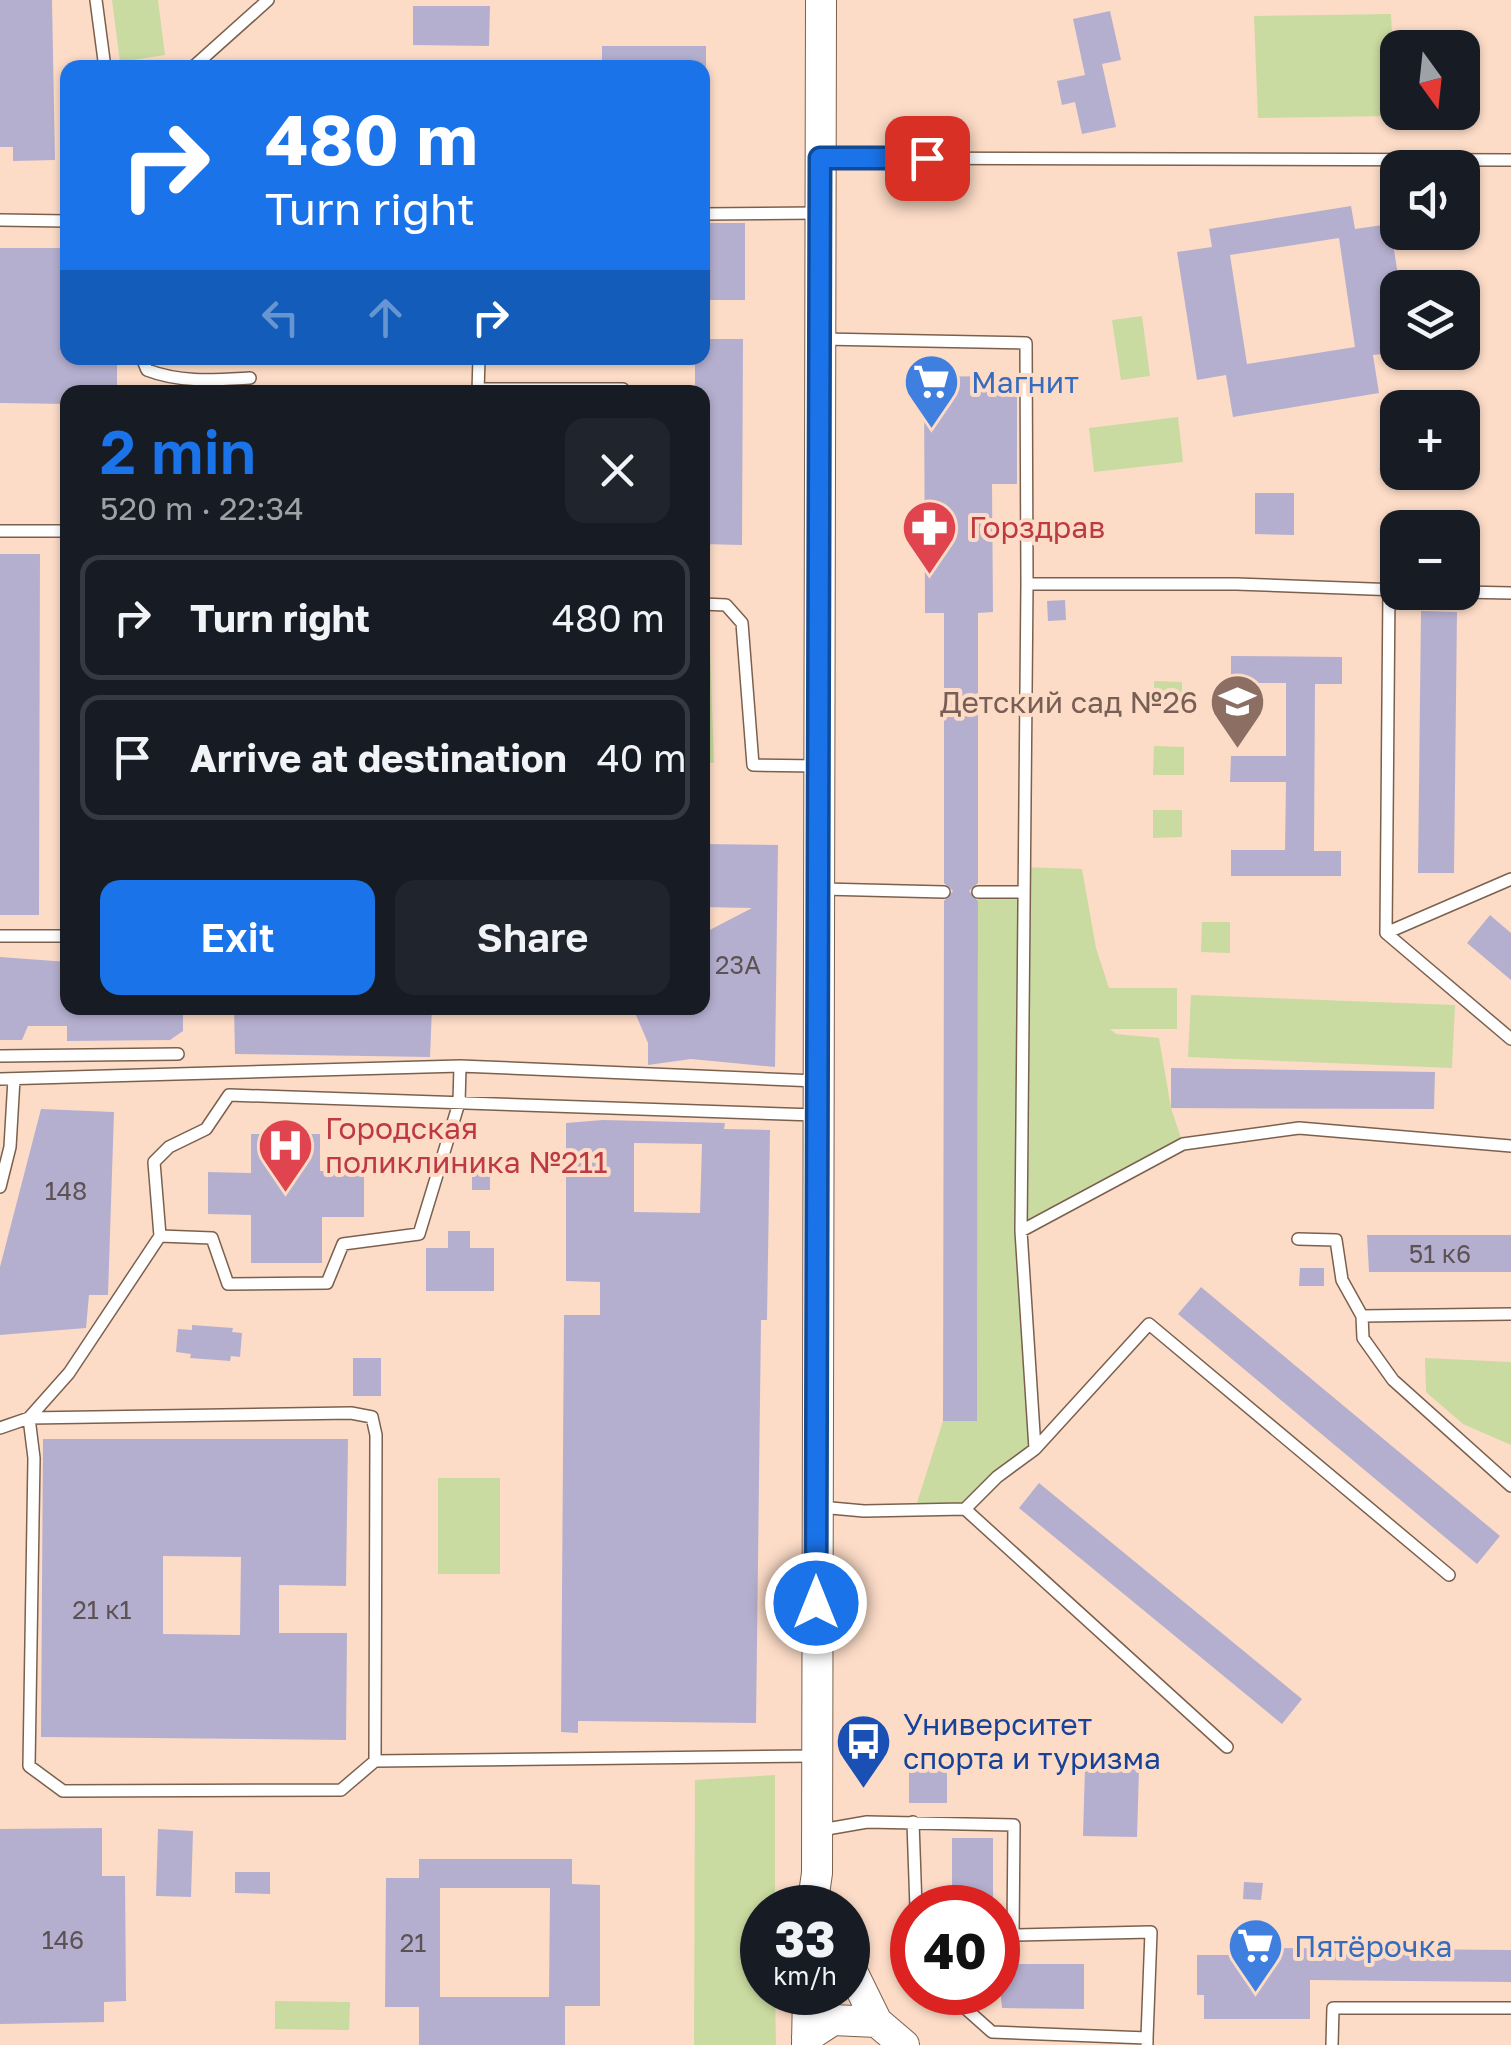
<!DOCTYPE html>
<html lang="en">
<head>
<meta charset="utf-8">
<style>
  body { margin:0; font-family:"Golos Text",sans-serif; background:#20242c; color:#f1f3f6; height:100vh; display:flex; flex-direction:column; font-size:38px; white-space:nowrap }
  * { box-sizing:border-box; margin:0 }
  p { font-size:32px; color:#9ea1a6 }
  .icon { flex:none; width:55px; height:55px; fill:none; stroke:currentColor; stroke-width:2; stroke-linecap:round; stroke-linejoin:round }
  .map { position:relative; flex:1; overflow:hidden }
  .sheet { position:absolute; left:60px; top:385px; width:650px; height:630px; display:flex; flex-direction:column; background:#171b24; border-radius:20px; box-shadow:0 2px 8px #0004 }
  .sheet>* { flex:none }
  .guide { position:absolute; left:60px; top:60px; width:650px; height:305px; border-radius:20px; box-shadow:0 2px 8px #0004; background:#1a73e8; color:#fff; overflow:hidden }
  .needle { width:65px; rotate:165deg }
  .fabs { position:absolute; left:1380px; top:30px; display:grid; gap:20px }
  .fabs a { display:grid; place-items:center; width:100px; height:100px; border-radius:20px; background:#171b24; box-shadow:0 2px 8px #0004; font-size:50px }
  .speed { position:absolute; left:740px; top:1885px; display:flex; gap:20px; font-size:50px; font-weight:700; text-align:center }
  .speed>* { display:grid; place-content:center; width:130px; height:130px; border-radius:50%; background:#171b24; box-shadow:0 2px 8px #0004; line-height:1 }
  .speed small { font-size:25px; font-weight:400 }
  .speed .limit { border:15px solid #d22; background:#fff; color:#111 }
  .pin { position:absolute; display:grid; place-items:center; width:85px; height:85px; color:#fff; margin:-42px; border-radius:20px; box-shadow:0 5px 15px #0006 }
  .me { position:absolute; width:110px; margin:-55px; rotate:0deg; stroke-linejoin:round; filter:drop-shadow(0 0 8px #0008) }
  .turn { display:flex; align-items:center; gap:35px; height:210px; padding:0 40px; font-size:45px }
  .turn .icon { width:130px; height:130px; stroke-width:2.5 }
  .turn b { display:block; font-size:70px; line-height:85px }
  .lanes { display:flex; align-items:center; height:95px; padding:0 40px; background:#0003; justify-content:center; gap:50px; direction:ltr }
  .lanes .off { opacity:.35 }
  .round { display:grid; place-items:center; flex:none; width:105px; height:105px; border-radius:20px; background:#20242c }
  .summary { display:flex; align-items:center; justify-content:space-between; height:170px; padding:0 40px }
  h1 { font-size:60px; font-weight:600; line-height:75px; color:#1a73e8 }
  .primary-button { display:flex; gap:20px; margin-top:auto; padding:20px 40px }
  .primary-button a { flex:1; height:115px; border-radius:20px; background:#1a73e8; color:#fff; font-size:40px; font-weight:600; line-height:115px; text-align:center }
  .primary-button a+a { background:#20242c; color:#f1f3f6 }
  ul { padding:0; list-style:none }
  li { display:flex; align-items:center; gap:30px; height:125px; margin:0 20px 15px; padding:0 20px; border:5px solid #363941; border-radius:20px }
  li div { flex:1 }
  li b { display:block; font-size:38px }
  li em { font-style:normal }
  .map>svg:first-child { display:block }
  .green { fill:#c9dba0 }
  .building { fill:#b5afcf; fill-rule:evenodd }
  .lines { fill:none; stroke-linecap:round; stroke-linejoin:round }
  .lane-casing { stroke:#7b604e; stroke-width:14 }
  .secondary-casing { stroke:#7b604e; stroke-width:32 }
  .lane { stroke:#fff; stroke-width:11 }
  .secondary { stroke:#fff; stroke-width:30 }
  .route-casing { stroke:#114b97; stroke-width:25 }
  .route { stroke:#1a73e8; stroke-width:18 }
  .labels { text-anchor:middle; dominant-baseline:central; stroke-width:8; stroke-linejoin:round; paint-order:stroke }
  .number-label { font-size:25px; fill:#5c5254 }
  .shop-label { font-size:30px; fill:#366cbe; stroke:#fcdcc7; text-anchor:start }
  .health-label { font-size:30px; fill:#be3a42; stroke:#fcdcc7; text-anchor:start }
  .education-label { font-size:30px; fill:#785e54; stroke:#fcdcc7; text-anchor:end }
  .transit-label { font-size:30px; fill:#164399; stroke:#fcdcc7; text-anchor:start }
</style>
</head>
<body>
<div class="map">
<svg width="1511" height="2045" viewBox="0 0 1511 2045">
  <rect width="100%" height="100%" fill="#fcdcc7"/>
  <path class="green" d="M112 0H158L165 55 120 62Z
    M1391 14 1396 116 1258 118 1254 16Z
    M1142 316 1150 376 1121 380 1112 320Z
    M1178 417 1183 462 1094 472 1089 428Z
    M710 648 714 763H703V649Z
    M1154 681 1182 682V710H1154Z
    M1154 746 1184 747V775H1153Z
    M1153 810H1182V837L1153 838Z
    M1022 867 1082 869 1096 948 1109 988H1177V1029H1110L1116 1034 1159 1038 1171 1108 1183 1144 1021 1231 1035 1449 965 1509H915L943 1421 977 1420 978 892H1022Z
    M1202 922H1230V953L1201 952Z
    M1191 995 1455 1005 1452 1068 1188 1057Z
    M1425 1358 1511 1362V1445L1463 1424 1426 1392Z
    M438 1478H500V1574H438Z
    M775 1775V1907L762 1908V1992L775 1993 776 2045H694L695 1780Z
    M275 2001 350 2002 349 2030 275 2029Z"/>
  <path class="building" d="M0 0H52L55 160 13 161V147H0Z
    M413 6H490L489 46 413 45Z
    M1110 11 1121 60 1102 64 1116 127 1082 134 1075 102 1062 105 1057 81 1085 75 1073 19Z
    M602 46H706V68H602Z
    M1351 206 1355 229 1390 224 1400 288 1398 352 1373 355 1379 393 1233 417 1226 375 1197 380 1177 252 1212 247 1209 229ZM1339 238 1355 347 1247 364 1230 255Z
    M702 223H745V300H702Z
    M0 248H68V358H117V392H68V404L0 403Z
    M702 339H743L742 545 702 544V392H695V358H702Z
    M992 376 993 395H1017V484H992L993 612 978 613V883L969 891 978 901 977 1421H943L944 901 953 891 944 883V613H925L924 377Z
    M1255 493H1294V535L1255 534Z
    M0 554H40L39 915H0Z
    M1065 600 1066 620 1048 621 1047 601Z
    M1421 611 1457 612 1454 873H1418Z
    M1231 656 1342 657V684H1315L1314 851H1341V876H1231V850H1285L1286 782H1230L1231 756H1286V683H1231Z
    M702 844 778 845 775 1067 691 1059 648 1065V1043L633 1008H702V934L752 908 702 907Z
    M1490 915 1511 933V980L1467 943Z
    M0 957 68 962V1008H183V1031L170 1040 67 1041V1026H28L22 1040H0Z
    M234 1008H432L430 1057 235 1054Z
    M1171 1068 1435 1072 1434 1109 1171 1108Z
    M41 1109 114 1112 108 1295H89L86 1328 0 1335V1267Z
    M603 1120 725 1123 724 1129 770 1130 767 1320H761L756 1723 578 1721V1733L561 1732 564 1315H600V1282L566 1281V1123ZM634 1143 702 1144 700 1213 634 1212Z
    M251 1134H320V1171L364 1172V1217H322V1263H251V1215L208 1214V1172L251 1173Z
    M472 1168H490V1190H472Z
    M448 1231H470V1248H494V1291H426V1248H448Z
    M1367 1235H1511V1272H1369Z
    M1300 1268H1324V1286H1299Z
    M1201 1287 1500 1536 1477 1564 1178 1314Z
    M192 1325 233 1328 232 1332 242 1333 240 1357 231 1356 230 1361 190 1358 191 1354 176 1352 178 1329 192 1330Z
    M353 1358H381V1396H353Z
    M43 1439H348L346 1586 279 1585V1633H347L346 1740 41 1737ZM163 1556 241 1557 240 1635 163 1634Z
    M1039 1483 1302 1699 1282 1724 1019 1508Z
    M947 1762V1803H909V1763Z
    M1085 1767 1139 1769 1137 1837 1083 1836Z
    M102 1828V1876H125L126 2001 104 2002V2022L0 2024V1829Z
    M158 1829 193 1831 191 1897 156 1896Z
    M952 1838H993V1908H952Z
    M419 1859H572V1884L600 1885V2006H565V2045H419V2007H385L386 1878H419ZM440 1888H550L549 1997H440Z
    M235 1872H270V1894L235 1893Z
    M1244 1882 1263 1883 1261 1900 1243 1899Z
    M1279 1948 1511 1950V1982L1310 1980V2019H1204V1995H1197V1955H1279Z
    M998 1964H1084V2009L1002 2008Z"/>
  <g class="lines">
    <defs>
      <path id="lane" d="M96 0 105 68
        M192 68 268 0
        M824 158 1511 160
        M702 214 819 213
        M0 220 68 221
        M822 339 1026 343 1027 584H1236L1398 590
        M142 358 147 370C181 383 214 380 250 378
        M478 389H623
        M478 392 479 358
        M0 531H68
        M1389 590 1386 933 1511 1039
        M1462 592 1511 593
        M702 604 726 605 742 623 753 765 818 766
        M823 889 944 892
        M978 892H1022
        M1386 933 1511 879
        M0 936H68
        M0 1056 178 1054
        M0 1079 460 1066 816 1081
        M0 1187 10 1147 14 1079
        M1021 1231 1183 1144 1299 1128 1511 1146
        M160 1236 212 1238 228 1284 327 1283 343 1244 419 1234 459 1103 460 1066
        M1298 1239 1336 1240 1342 1280 1362 1316 1511 1314
        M1362 1316 1363 1338 1393 1380 1511 1486
        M0 1428 29 1418 69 1373 160 1236 154 1162 169 1147 206 1129 229 1095 815 1115
        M1035 1449 1149 1324 1449 1575
        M820 1507 864 1511 965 1509 997 1477 1035 1449 1021 1231 1027 584
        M965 1509 1227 1747
        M375 1761 341 1790 63 1791 29 1766 34 1458 29 1418 351 1413 372 1417 376 1435 375 1761 813 1756
        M913 1822 916 1908
        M821 1830 867 1822 1014 1825 1013 1935 1151 1932 1147 2038
        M947 1992 992 2032 1147 2038V2043
        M1332 2045 1333 2008H1511"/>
      <path id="secondary" d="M812 1908 817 1873 821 0
        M848 1963 877 2022 904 2045
        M807 2037 833 2020 877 2022
        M807 2045 808 1992"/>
    </defs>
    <use href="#lane" class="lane-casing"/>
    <use href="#secondary" class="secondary-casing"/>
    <use href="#lane" class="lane"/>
    <use href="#secondary" class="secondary"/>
  </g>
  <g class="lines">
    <defs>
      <path id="route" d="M816 1603 820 158H927"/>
    </defs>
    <use href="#route" class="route-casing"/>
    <use href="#route" class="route"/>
  </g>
  <defs>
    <symbol id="supermarket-pin" viewBox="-11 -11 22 30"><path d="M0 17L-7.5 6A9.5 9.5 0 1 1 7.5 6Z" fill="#3f7fe0" stroke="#fcdcc7"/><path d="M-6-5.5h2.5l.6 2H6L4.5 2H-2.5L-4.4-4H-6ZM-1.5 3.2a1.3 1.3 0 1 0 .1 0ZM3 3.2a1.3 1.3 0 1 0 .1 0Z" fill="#fff"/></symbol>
    <symbol id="pharmacy-pin" viewBox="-11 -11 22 30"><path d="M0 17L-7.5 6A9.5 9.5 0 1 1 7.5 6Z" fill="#e0444e" stroke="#fcdcc7"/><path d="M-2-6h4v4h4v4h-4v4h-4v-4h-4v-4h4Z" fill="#fff"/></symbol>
    <symbol id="school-pin" viewBox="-11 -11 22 30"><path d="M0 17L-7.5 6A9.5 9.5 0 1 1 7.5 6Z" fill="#8d6e63" stroke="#fcdcc7"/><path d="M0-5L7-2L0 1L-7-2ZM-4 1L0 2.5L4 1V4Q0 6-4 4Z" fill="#fff"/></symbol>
    <symbol id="hospital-pin" viewBox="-11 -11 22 30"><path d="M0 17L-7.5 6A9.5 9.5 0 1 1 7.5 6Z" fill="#e0444e" stroke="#fcdcc7"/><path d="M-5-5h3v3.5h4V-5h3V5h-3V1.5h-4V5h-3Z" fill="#fff"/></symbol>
    <symbol id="bus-pin" viewBox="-11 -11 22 30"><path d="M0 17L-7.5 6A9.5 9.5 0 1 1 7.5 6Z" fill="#1a4fb4" stroke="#fcdcc7"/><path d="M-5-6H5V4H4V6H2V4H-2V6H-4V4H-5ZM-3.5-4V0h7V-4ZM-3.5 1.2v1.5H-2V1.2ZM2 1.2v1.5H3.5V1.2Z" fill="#fff"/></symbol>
  </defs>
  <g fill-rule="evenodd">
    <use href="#supermarket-pin" x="900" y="350" width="63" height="86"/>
    <use href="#pharmacy-pin" x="898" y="496" width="63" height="86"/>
    <use href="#school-pin" x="1206" y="670" width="63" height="86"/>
    <use href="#hospital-pin" x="254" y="1114" width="63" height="86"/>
    <use href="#bus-pin" x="832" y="1710" width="63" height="86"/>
    <use href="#supermarket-pin" x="1224" y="1914" width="63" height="86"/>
  </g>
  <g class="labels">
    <g class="number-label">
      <text x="738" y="964">23А</text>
      <text x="66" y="1190">148</text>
      <text x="1440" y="1253">51 к6</text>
      <text x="102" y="1609">21 к1</text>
      <text x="63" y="1939">146</text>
      <text x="413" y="1942">21</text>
    </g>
    <g class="shop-label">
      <text x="971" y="382">Магнит</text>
      <text x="1294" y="1946">Пятёрочка</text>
    </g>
    <g class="health-label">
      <text x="969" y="527">Горздрав</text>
      <text x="325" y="1128">Городская<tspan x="325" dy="34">поликлиника №211</tspan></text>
    </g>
    <g class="education-label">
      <text x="1198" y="702">Детский сад №26</text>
    </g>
    <g class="transit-label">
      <text x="903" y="1724">Университет<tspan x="903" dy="34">спорта и туризма</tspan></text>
    </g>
  </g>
</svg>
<div class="fabs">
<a><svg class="needle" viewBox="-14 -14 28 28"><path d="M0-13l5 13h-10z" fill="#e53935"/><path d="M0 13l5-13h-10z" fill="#9ea1a6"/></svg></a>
<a><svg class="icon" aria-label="sound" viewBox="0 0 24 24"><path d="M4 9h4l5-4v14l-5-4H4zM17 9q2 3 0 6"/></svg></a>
<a><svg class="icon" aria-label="layers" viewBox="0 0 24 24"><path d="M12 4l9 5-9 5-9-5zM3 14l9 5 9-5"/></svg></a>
<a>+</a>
<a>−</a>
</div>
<div class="speed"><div>33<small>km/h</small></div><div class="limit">40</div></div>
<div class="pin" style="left:927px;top:158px;background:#d93025"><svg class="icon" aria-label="arrive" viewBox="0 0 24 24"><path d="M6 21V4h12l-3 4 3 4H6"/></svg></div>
<svg class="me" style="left:816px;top:1603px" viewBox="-20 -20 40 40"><circle r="17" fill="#1a73e8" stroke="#fff" stroke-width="3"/><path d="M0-11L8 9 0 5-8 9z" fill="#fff"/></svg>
<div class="guide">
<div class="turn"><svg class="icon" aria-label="right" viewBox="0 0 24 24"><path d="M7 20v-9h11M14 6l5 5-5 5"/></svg><div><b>480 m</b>Turn right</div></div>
<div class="lanes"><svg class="icon off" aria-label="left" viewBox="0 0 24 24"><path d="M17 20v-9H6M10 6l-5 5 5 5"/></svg><svg class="icon off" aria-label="ahead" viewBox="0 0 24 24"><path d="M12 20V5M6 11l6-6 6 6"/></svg><svg class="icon" aria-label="right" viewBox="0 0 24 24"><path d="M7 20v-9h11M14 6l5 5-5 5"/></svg></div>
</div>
<section class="sheet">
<div class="summary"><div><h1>2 min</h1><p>520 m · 22:34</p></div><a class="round"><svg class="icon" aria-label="close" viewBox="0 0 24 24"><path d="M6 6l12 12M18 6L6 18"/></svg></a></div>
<ul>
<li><svg class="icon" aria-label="right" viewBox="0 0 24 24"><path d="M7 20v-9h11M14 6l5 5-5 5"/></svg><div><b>Turn right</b></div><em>480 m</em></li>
<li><svg class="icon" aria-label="arrive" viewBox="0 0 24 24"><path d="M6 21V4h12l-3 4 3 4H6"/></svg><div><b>Arrive at destination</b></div><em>40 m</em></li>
</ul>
<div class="primary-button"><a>Exit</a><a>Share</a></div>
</section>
</div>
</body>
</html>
